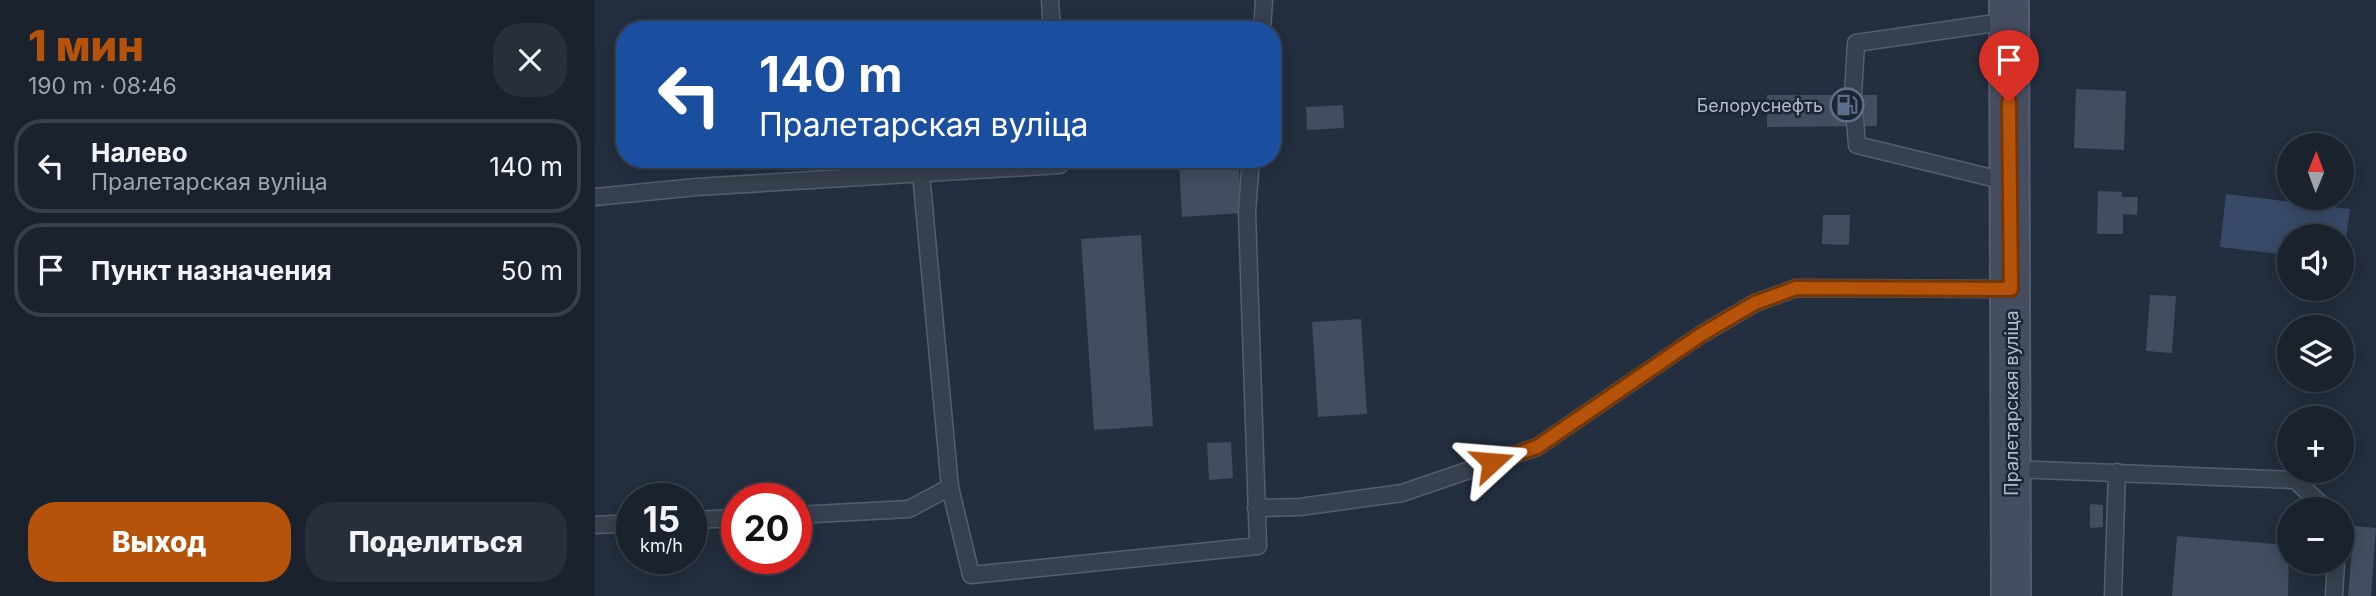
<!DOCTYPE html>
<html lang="ru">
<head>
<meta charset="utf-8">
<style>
  body { margin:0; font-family:Inter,sans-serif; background:#272f3a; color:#f1f3f6; height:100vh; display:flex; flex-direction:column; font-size:26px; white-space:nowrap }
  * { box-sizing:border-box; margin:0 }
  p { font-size:23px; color:#9fa4aa }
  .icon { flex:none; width:38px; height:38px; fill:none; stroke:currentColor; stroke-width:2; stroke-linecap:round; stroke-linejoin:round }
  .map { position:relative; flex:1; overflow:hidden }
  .side { display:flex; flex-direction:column; background:#1a222e; width:595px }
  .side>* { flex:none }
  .banner { position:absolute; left:21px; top:21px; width:665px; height:147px; border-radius:28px; box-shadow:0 4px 18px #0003,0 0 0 2px #383f4a; background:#1a4fa0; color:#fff; overflow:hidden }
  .needle { width:46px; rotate:1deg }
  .buttons { position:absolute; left:1682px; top:133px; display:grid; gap:14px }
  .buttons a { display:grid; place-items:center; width:77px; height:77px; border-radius:50%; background:#1a222e; box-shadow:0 4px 18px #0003,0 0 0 2px #383f4a; font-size:35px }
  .speed { position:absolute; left:21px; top:483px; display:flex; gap:14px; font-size:35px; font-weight:700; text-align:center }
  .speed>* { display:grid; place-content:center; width:91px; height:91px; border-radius:50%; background:#1a222e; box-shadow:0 4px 18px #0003,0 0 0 2px #383f4a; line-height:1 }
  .speed small { font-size:18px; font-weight:400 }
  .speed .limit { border:10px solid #d22; background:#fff; color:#111 }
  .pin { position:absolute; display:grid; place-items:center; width:60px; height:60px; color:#fff; margin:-72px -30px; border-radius:50% 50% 50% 0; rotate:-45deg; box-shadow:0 0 7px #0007 }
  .pin .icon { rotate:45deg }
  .me { position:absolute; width:77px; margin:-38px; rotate:71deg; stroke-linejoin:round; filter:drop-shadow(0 0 5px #0008) }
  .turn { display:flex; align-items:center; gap:24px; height:147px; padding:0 28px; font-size:32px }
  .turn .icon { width:91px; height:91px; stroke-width:2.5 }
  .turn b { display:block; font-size:49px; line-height:60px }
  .round { display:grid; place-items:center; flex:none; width:74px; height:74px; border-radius:28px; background:#272f3a }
  .overview { display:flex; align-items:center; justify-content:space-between; height:119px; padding:0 28px }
  h1 { font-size:42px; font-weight:800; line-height:52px; color:#b45309 }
  .cta { display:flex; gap:14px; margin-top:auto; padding:14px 28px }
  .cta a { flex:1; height:80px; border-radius:28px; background:#b45309; color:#fff; font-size:28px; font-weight:800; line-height:80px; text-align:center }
  .cta a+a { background:#272f3a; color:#f1f3f6 }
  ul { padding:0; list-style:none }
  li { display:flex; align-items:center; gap:21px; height:94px; margin:0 14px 10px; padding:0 14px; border:4px solid #383f4a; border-radius:28px }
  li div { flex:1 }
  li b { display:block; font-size:26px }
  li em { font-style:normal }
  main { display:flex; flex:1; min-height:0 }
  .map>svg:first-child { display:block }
  .water { fill:#384a68 }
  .building { fill:#424d60 }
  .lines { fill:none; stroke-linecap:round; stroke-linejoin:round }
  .service-casing { stroke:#555e6c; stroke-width:19 }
  .secondary-casing { stroke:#555e6c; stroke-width:42 }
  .service { stroke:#37404e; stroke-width:16 }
  .secondary { stroke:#454e61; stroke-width:38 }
  .route-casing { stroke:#753606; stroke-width:18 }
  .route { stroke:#b45309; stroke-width:12 }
  .labels { text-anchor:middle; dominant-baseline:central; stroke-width:5; stroke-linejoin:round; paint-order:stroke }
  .poi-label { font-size:18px; fill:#b3bbc9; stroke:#1c2533; text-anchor:end }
  .street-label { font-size:18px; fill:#b3bbc9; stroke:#1c2533 }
</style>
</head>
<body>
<main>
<section class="side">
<div class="overview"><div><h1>1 мин</h1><p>190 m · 08:46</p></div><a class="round"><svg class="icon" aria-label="close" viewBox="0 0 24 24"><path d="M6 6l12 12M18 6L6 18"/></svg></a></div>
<ul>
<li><svg class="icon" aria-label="left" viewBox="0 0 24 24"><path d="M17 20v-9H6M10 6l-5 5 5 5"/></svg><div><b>Налево</b><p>Пралетарская вуліца</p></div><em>140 m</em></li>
<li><svg class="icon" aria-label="arrive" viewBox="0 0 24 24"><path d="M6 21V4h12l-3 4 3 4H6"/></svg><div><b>Пункт назначения</b></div><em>50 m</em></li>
</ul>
<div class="cta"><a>Выход</a><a>Поделиться</a></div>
</section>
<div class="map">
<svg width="1781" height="596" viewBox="0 0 1781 596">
  <rect width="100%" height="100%" fill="#232e3e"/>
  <path class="water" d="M1631 194 1755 209 1748 261H1747L1746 236H1694V255L1625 247Z"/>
  <path class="building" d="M634 22 635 30H575V26Z
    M1481 89 1531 91 1529 150 1479 148Z
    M1172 95H1282V126L1172 127Z
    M748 105 749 128 712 130 711 107Z
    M584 159H643L647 213 587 217Z
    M1503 191 1527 192V197H1543L1542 215 1528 214V234H1502Z
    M1228 215H1255L1254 245 1227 244Z
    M546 235 558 426 499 430 486 239Z
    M1555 295 1581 296 1577 353 1551 351Z
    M766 319 772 414 723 417 717 322Z
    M636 442 638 478 614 480 612 443Z
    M1495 504 1508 505V527L1495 528Z
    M1759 526 1781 528 1776 596H1753Z
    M1582 536 1694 545 1693 596H1577Z"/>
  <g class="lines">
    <defs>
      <path id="service" d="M455 0 457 30
        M667 30 669 0
        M1414 182 1262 145 1258 95 1261 43 1414 21
        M0 197 101 187 465 165 464 159
        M1416 469 1700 480 1731 509
        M355 487 376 575 663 546 652 212 656 159
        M661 508 705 507 807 493 942 447 1107 334 1160 303 1201 288 1416 289
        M201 515 314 509 355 487 326 174
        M96 520 142 518
        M0 525 37 523
        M1518 596 1522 472
        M1739 596 1741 562"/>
      <path id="secondary" d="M1414 0 1416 596"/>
    </defs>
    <use href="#service" class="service-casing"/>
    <use href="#secondary" class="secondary-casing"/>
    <use href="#service" class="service"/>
    <use href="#secondary" class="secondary"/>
  </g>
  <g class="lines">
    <defs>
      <path id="route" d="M897 462 942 447 1107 334 1160 303 1201 288 1416 289 1414 102"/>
    </defs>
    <use href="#route" class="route-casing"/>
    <use href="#route" class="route"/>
  </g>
  <defs>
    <symbol id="fuel-ring" viewBox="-11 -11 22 22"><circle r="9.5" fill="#1c2533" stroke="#5c6f8a" stroke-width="1.5"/><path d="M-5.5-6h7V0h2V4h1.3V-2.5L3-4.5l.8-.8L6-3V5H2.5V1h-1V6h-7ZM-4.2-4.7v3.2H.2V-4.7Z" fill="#5c6f8a"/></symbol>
  </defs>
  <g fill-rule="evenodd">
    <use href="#fuel-ring" x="1233" y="86" width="38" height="38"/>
  </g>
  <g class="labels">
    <g class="poi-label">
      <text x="1228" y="105">Белоруснефть</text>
    </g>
    <g class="street-label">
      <text transform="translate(1416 403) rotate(-90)">Пралетарская вуліца</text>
    </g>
  </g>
</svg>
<div class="buttons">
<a><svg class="needle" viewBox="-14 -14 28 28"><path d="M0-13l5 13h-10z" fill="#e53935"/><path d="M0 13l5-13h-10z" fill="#9fa4aa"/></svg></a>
<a><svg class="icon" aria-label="sound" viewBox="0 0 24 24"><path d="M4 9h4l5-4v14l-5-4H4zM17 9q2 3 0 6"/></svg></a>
<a><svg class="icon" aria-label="layers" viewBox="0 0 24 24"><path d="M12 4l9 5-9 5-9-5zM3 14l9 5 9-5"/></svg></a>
<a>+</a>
<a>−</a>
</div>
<div class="speed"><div>15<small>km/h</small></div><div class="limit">20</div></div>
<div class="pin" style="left:1414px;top:102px;background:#d93025"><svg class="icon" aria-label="arrive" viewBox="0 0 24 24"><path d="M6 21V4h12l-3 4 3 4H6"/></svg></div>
<svg class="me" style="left:897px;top:462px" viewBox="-20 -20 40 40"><path d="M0-17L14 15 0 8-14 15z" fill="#b45309" stroke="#fff" stroke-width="4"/></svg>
<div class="banner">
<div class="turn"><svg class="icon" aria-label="left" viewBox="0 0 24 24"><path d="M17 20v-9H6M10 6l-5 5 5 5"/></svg><div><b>140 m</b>Пралетарская вуліца</div></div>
</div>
</div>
</main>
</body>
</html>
